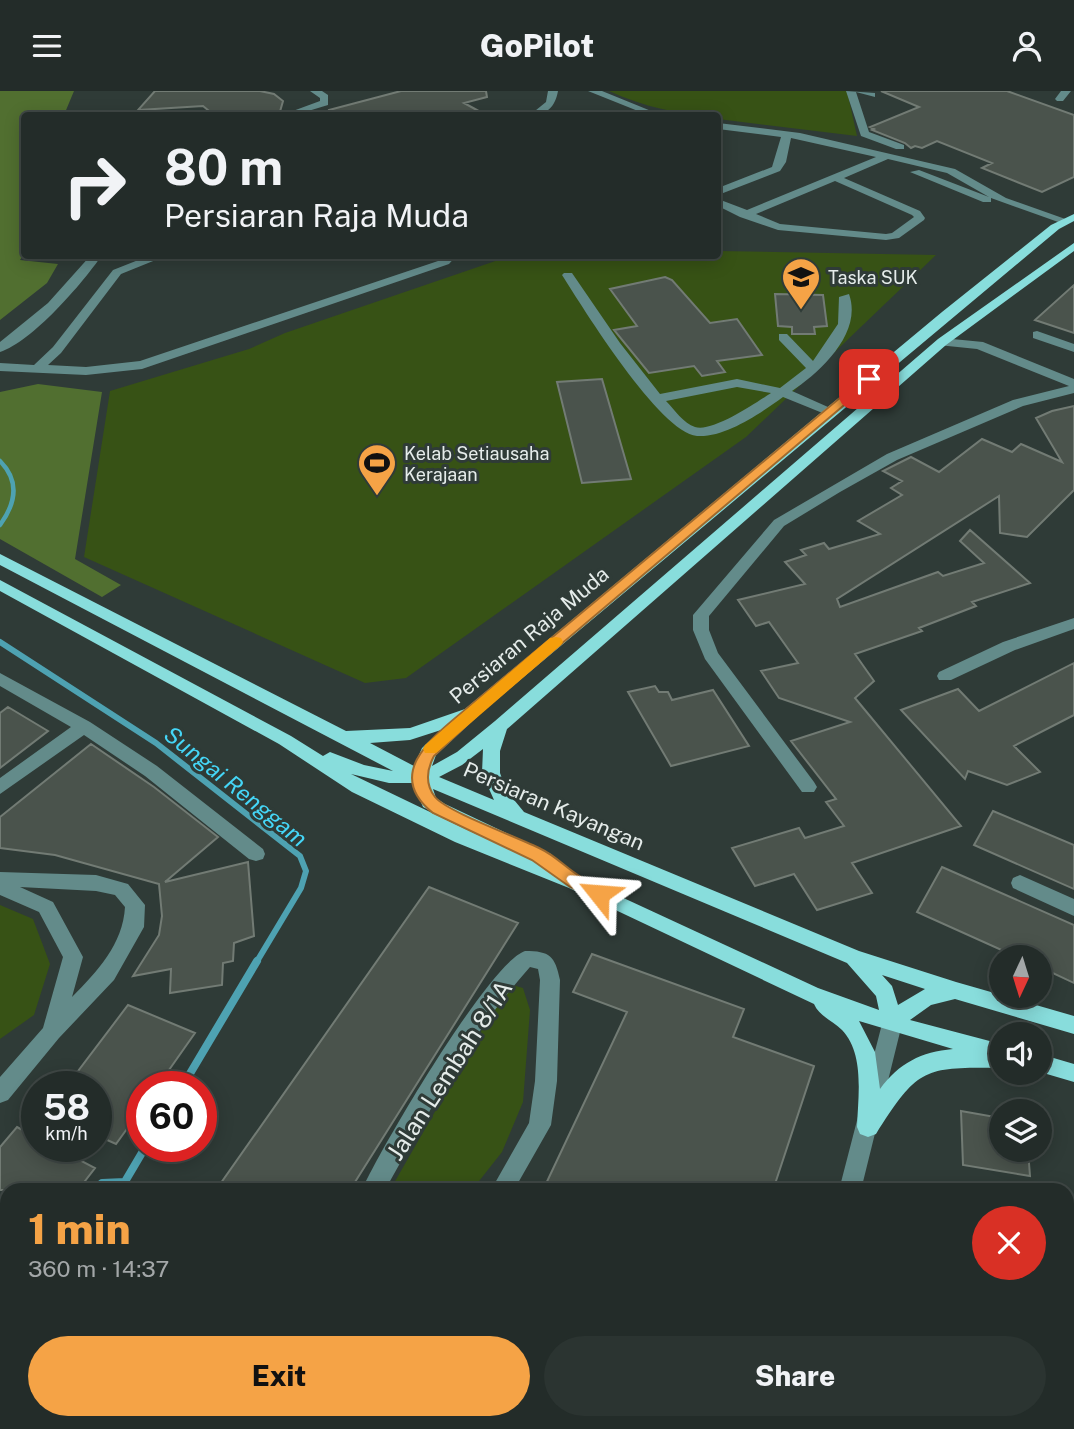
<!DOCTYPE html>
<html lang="en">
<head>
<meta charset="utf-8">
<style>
  body { margin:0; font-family:"Public Sans",sans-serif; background:#2b3431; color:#f1f3f6; height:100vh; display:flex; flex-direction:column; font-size:26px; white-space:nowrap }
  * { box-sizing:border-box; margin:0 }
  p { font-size:23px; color:#a3a7a8 }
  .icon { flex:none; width:38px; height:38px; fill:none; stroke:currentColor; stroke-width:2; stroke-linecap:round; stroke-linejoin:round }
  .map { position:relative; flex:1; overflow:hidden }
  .sheet { position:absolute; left:0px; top:1092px; width:1074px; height:247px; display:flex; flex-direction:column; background:#232c29; border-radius:21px 21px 0 0; box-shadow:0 4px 18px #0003,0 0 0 2px #404846 }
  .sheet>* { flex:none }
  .guide { position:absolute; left:21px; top:21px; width:700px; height:147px; border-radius:7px; box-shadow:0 4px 18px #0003,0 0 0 2px #404846; background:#232c29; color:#f1f3f6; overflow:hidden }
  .needle { width:46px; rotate:184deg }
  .fabs { position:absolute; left:989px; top:854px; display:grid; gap:14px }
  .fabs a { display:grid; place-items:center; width:63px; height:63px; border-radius:50%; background:#232c29; box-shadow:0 4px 18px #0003,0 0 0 2px #404846; font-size:35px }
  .speed { position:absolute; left:21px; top:980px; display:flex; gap:14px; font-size:35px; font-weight:700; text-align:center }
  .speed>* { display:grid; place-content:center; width:91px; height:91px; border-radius:50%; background:#232c29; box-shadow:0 4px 18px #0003,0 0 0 2px #404846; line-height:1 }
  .speed small { font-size:18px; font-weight:400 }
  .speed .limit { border:10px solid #d22; background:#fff; color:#111 }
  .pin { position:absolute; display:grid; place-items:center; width:60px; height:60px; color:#fff; margin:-30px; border-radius:14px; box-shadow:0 4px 10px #0006 }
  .me { position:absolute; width:77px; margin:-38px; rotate:298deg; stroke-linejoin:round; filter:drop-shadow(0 0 5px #0008) }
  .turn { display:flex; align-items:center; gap:24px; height:147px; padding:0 28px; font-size:32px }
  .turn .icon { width:91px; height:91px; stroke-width:2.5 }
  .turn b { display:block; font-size:49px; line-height:60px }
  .round { display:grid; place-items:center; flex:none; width:74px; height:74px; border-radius:37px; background:#2b3431 }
  .summary { display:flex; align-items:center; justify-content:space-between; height:119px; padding:0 28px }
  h1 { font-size:42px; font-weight:800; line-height:52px; color:#f5a346 }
  .action { display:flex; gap:14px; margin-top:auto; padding:14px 28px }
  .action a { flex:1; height:80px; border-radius:42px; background:#f5a346; color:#111; font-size:28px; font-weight:800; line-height:80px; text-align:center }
  .action a+a { background:#2b3431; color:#f1f3f6 }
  header { display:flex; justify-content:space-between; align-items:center; height:91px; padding:0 28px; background:#232c29; font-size:32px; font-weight:800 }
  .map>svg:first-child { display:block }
  .green { fill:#375215 }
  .forest { fill:#516f30 }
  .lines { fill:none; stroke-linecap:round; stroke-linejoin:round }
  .stream-far2 { stroke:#4ea2b2; stroke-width:4.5 }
  .stream-far1 { stroke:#4ea2b2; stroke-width:6 }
  .stream { stroke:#4ea2b2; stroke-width:8 }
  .building { fill:#4a534c; stroke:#727b74; stroke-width:2 }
  .minor { fill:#638b8a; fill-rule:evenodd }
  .major { fill:#88dddc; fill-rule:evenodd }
  .route { fill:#f5a346; stroke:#9f6a2e; stroke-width:2 }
  .slow { fill:#f59e0b }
  .labels { text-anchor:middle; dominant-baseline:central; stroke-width:6; stroke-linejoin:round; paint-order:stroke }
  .far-poi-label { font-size:18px; fill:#e5ecea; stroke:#2f3b37; text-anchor:start }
  .street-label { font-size:21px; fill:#e5ecea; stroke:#2f3b37 }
  .water-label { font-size:23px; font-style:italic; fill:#45d6f7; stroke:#2f3b37 }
  .near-street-label { font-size:24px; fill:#e5ecea; stroke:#2f3b37 }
</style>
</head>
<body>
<header><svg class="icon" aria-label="menu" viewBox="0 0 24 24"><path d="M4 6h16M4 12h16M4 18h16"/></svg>GoPilot<svg class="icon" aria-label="person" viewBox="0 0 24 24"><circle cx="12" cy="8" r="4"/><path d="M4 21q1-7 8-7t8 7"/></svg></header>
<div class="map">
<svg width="1074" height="1338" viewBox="0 0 1074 1338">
  <rect width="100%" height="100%" fill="#2f3b37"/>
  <path class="green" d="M609 0H847L857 45 718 28V24C678 24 645 16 609 0Z
    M718 160 936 164 746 346 406 587 365 592 84 466 110 300 249 258 285 242 510 165 718 164Z
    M0 814 33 828 50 873 34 924 0 948Z
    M512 894 523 897 530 919 523 1011 502 1061 472 1099H390L506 897Z"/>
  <path class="forest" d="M0 0H74L64 24H24V163L20 169 58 173 47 192 0 229Z
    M38 293 102 301 75 468 121 494 102 506 0 448V301Z"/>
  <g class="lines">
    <path class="stream-far2" d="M0 370C20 390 16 412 0 434"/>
    <path class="stream-far1" d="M0 551 156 652 300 765 306 780 301 797 256 872"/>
    <path class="stream" d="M182 996 257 870
      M94 1099 102 1092 125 1091
      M120 1099 146 1055
      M0 1219 7 1209
      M61 1332 64 1338"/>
  </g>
  <path class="building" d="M155 0H260L274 3 283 10 279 24H214L203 15 138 19Z
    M401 0H486L487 6 464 12 486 24H330L329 19Z
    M881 0H1007L1074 24V86L1042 101 982 77 992 72 937 50 922 57 915 55 911 57 905 52 872 39 874 38 870 36 919 16Z
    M665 186 672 189 710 232 737 228 762 264 717 270 725 281 702 285 694 275 649 282 614 239 637 235 610 198Z
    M1074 194V242L1035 229Z
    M775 203 823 204 827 235 814 236 815 243H792V236L778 235Z
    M602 288 631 388 582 392 557 291Z
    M1074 315V399L1027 446 1000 442 999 405 837 508 840 516 938 481 943 485 984 472 960 450 970 439 1030 492 972 511 976 515 919 537 922 540 855 563 874 590 855 607 961 735 852 772 872 802 817 819 794 783 755 795 732 757 799 737 805 747 844 735 826 711 836 708 791 650 850 631 779 607 761 580 798 572 769 531 756 535 738 509 805 493 785 471 806 464 801 459 824 452 829 458 880 443 858 430 902 404 891 397 902 390 883 380 911 366 939 381 982 348 1012 361 1021 353 1062 371 1036 327 1052 320Z
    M1074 572V624L1014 655 1040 681 1007 694 968 680 965 688 901 619 958 598 979 620Z
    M655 595 659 601H668L672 609 713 599 749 655 671 675 628 601Z
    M8 616 48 640 0 677V622Z
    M91 653 154 696 218 746 165 791 248 771 254 845 234 852 233 870 223 872 222 894 170 902 171 878 133 885 159 844 162 825 159 793 55 764 0 757V726Z
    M993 720 1074 754V798L974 754Z
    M942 776 1074 834V892L1040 876V866H1017L917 821Z
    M429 796 518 832 350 1099H216Z
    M592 863 744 918 733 946 814 975 773 1099H543L627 921 573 901Z
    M128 914 195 942 157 996H142V1017L116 1053 96 1044V996H66Z
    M961 1020 1001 1027V1059H1028L1030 1085 963 1074Z
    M17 1036 37 1047V1055H53L95 1077 78 1099H0V1056Z"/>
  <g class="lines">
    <path class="minor" d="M310 0H322L328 4V14L295 24H282L320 10V7Z
      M548 0H558C555 16 547 24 530 24L546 11Z
      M588 0H602L661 24H648Z
      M846 0 875 2V6L856 1 869 41 904 54V58H896L861 45Z
      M1061 0H1071L1063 10H1057L1055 8Z
      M718 32 800 42 955 78 1006 107 1071 130 1061 132 991 107V111H983L910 81 919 79 989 106 947 82 888 68 844 87 920 120 925 127 924 129 899 147 886 149 778 139 740 126 718 115V108L747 119 876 66 791 47 786 71 780 80 718 104V97L772 76 781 46 718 38ZM835 90 912 124 914 126 892 142 886 143 780 133 756 123Z
      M91 164H102C83 192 32 251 0 261V251L48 212Z
      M151 164H168L121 183 61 262 48 274 86 276 140 270 441 169 445 164H457L449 173 142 278 86 284 0 280V272L34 274 53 256 113 179Z
      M564 182H572L620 252 660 303 737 288 780 297 806 277 779 249V243H787L813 270 838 233 839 206 849 203C863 242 820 281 792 300L837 320 835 323H825L783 306C761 322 725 347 697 345 660 342 583 217 562 184ZM737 296 771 302C757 311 712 342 695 336 684 333 674 318 666 310Z
      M1037 240 1074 253V261L1033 247V241Z
      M942 247 983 251 1074 288V302L1023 315 897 369 840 401 784 435 709 525V539L718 562 814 691 817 696 814 701H802L705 568 693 539V524L774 429 887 363 1013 309 1069 295 977 258 938 254 936 251Z
      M1074 527V538L1015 559 951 589H939L937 585 939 581 1003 551Z
      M0 582 90 631 157 675 263 758 265 763 263 768 256 770 249 768 145 685 84 644 0 703V687L71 636 0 595Z
      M0 781 96 784 128 793 145 814 144 836 114 889 59 947 8 1009 0 1012V986L43 937 63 866 39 821 0 804ZM20 796 96 800 115 804 125 816C123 853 97 881 72 906L83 866 53 811Z
      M1020 784 1074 808V825L1013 797 1011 792 1013 787Z
      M525 860C550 860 555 865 560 889L557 990 551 1034 514 1099H491L529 1032 535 990 540 889 538 878 530 876C470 943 429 1021 385 1099H362C380 1058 489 872 525 860Z
      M892 924 899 927 902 933 861 1099H839L882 933 885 927Z
      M461 1332H494L497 1338H464Z
      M783 1332H809L808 1338H782Z"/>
    <path class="major" d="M1074 123V130L1059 138 483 620 436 664 432 675 457 661 495 630 938 248 1074 152V160L946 254 507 638 500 660V682L506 699 524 721 859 860 956 891 1074 925V943L955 908 931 914 910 929 1001 953V977C923 976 918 977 876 1043L868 1046 860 1043 857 1036C858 1006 865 963 842 939 833 930 819 925 814 913L569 797 455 751 352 701 279 653 0 500V489L291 645 323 665 330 661 364 674 393 680 0 474V463L346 640 410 637 465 618 942 221 1051 134ZM441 639 422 657 414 675 370 652 410 649ZM483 658 482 682 494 709 439 686 462 674ZM351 683 389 692H413L423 716 480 745ZM433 698 847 872 876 905 879 919 818 897 550 773 553 768 551 763 445 713 436 707ZM882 884 925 898 898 914 892 895ZM859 930 953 958C921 961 899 972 880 998L875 961Z
      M1040 963 1074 973V991L1040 981Z"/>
  </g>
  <path class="route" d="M865 286 875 288 482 620 434 665C427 678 425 693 435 706 447 721 520 747 541 758 556 765 567 778 581 786 590 791 603 793 608 803L606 807 599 809 570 796 532 769 433 722C380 680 440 641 472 613Z"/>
  <path class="slow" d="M556 546 561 547 563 551 561 554 436 662H425L423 658 425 654 550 547Z"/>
  <defs>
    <symbol id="school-pin" viewBox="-11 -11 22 30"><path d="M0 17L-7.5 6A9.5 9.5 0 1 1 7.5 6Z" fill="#f5a346" stroke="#2f3b37"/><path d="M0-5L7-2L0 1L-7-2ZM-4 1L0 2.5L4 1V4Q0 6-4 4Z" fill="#111"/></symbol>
    <symbol id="stadium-pin" viewBox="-11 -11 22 30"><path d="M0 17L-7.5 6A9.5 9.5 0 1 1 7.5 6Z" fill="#f5a346" stroke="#2f3b37"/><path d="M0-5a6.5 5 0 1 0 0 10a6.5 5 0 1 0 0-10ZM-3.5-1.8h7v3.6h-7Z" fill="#111"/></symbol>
  </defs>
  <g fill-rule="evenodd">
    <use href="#school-pin" x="779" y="164" width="44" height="60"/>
    <use href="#stadium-pin" x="355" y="350" width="44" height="60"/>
  </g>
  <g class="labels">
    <g class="far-poi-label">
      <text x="828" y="186">Taska SUK</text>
      <text x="404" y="362">Kelab Setiausaha<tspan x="404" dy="21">Kerajaan</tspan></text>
    </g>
    <g class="street-label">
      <text transform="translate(529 544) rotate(-40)">Persiaran Raja Muda</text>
      <text transform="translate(554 715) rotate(23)">Persiaran Kayangan</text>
    </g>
    <g class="water-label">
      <text transform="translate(236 695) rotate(39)">Sungai Renggam</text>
    </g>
    <g class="near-street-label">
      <text transform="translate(449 979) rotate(-57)">Jalan Lembah 8/1A</text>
    </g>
  </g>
</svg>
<div class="fabs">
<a><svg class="needle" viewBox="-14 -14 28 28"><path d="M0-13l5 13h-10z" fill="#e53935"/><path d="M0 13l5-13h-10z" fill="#a3a7a8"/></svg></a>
<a><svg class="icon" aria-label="sound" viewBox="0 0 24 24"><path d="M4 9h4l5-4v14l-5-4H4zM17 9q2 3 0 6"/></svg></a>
<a><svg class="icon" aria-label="layers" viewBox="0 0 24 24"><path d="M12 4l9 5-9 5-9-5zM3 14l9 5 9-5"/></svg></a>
</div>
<div class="speed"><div>58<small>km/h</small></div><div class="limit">60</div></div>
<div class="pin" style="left:869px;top:288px;background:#d93025"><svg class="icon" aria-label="arrive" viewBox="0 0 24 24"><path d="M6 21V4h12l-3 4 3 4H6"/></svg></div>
<svg class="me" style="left:599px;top:803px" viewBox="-20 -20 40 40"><path d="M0-17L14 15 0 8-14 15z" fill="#f5a346" stroke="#fff" stroke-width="4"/></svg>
<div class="guide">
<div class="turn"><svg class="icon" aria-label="right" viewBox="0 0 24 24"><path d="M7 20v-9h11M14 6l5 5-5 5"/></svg><div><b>80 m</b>Persiaran Raja Muda</div></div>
</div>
<section class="sheet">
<div class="summary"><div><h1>1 min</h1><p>360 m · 14:37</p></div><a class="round" style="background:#d93025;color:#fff"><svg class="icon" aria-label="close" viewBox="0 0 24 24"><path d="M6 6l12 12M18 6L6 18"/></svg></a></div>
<div class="action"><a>Exit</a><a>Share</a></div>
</section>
</div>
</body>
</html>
